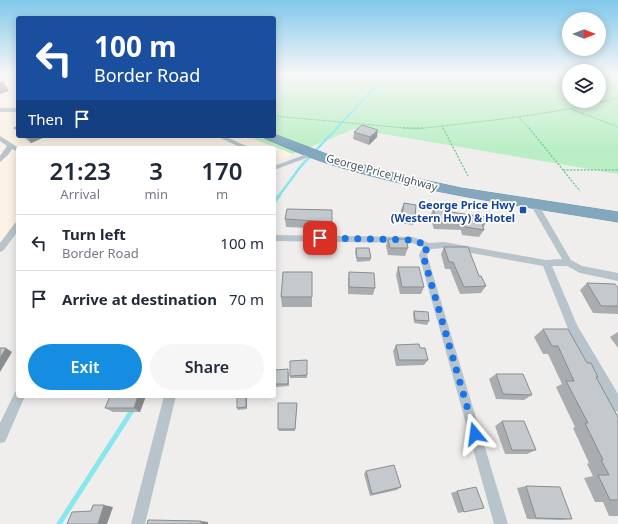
<!DOCTYPE html>
<html lang="en">
<head>
<meta charset="utf-8">
<style>
  body { margin:0; font-family:"Noto Sans",sans-serif; background:#f6f6f7; color:#1f2937; height:100vh; display:flex; flex-direction:column; font-size:15px; white-space:nowrap }
  * { box-sizing:border-box; margin:0 }
  p { font-size:13px; color:#747a83 }
  .icon { flex:none; width:22px; height:22px; fill:none; stroke:currentColor; stroke-width:2; stroke-linecap:round; stroke-linejoin:round }
  .map { position:relative; flex:1; overflow:hidden }
  .details { position:absolute; left:16px; top:146px; width:260px; height:252px; display:flex; flex-direction:column; background:#fff; border-radius:4px; box-shadow:0 2px 10px #0003 }
  .details>* { flex:none }
  .guide { position:absolute; left:16px; top:16px; width:260px; height:122px; border-radius:4px; box-shadow:0 2px 10px #0003; background:#1a4fa0; color:#fff; overflow:hidden }
  .needle { width:26px; rotate:90deg }
  .buttons { position:absolute; left:562px; top:12px; display:grid; gap:8px }
  .buttons a { display:grid; place-items:center; width:44px; height:44px; border-radius:50%; background:#fff; box-shadow:0 2px 10px #0003; font-size:20px }
  .pin { position:absolute; display:grid; place-items:center; width:34px; height:34px; color:#fff; margin:-17px; border-radius:8px; box-shadow:0 2px 6px #0006 }
  .me { position:absolute; width:44px; margin:-22px; rotate:344deg; stroke-linejoin:round; filter:drop-shadow(0 0 3px #0008) }
  .turn { display:flex; align-items:center; gap:14px; height:84px; padding:0 12px; font-size:18px }
  .turn .icon { width:52px; height:52px; stroke-width:2.5 }
  .turn b { display:block; font-size:28px; line-height:34px }
  .then { display:flex; align-items:center; height:38px; padding:0 12px; background:#0003; gap:8px; font-size:15px }
  .eta { display:flex; justify-content:space-evenly; align-items:center; height:68px; text-align:center }
  .eta b { font-size:24px; font-weight:600; line-height:28px }
  .action { display:flex; gap:8px; margin-top:auto; padding:8px 12px }
  .action a { flex:1; height:46px; border-radius:24px; background:#158ee2; color:#fff; font-size:16px; font-weight:600; line-height:46px; text-align:center }
  .action a+a { background:#f6f6f7; color:#1f2937 }
  ul { padding:0; list-style:none }
  li { display:flex; align-items:center; gap:12px; height:56px; padding:0 12px; border-top:1px solid #e0e1e3 }
  li div { flex:1 }
  li b { display:block; font-size:15px }
  li em { font-style:normal }
  .map>svg:first-child { display:block }
  .commercial { fill:#fcf2e5 }
  .green { fill:#baefc6 }
  .lines { fill:none; stroke-linecap:round; stroke-linejoin:round }
  .stream-far3 { stroke:#86e7ed; stroke-width:2 }
  .stream-far2 { stroke:#86e7ed; stroke-width:2.5 }
  .stream-far1 { stroke:#86e7ed; stroke-width:3.5 }
  .stream { stroke:#86e7ed; stroke-width:5 }
  .highway-casing { stroke:#6f94a9; stroke-width:1 }
  .path-far1 { stroke:#71ce92; stroke-width:1; stroke-dasharray:2 1; stroke-linecap:butt }
  .path { stroke:#71ce92; stroke-width:1.5; stroke-dasharray:2 1.5; stroke-linecap:butt }
  .street { fill:#b8c4cb; fill-rule:evenodd }
  .highway { fill:#83a8be; fill-rule:evenodd }
  .wall { fill:#a9adb0 }
  .shaded-wall { fill:#898d90 }
  .building { fill:#c4c9cd; stroke:#898d90 }
  .route { stroke:#1a73e8; stroke-width:7; stroke-dasharray:0 12.6 }
  .transit-dot { fill:#1a4fb4; stroke:#fff; stroke-width:1.5 }
  .labels { text-anchor:middle; dominant-baseline:central; stroke-width:3.5; stroke-linejoin:round; paint-order:stroke }
  .street-label { font-size:11px; fill:#45545b; stroke:#fff }
  .transit-label { font-size:11px; font-weight:bold; fill:#164399; stroke:#fff; text-anchor:end }
</style>
</head>
<body>
<div class="map">
<svg width="618" height="524" viewBox="0 0 618 524">
  <rect width="100%" height="100%" fill="#f0eded"/>
  <path class="commercial" d="M0 74H18V136H246L293 154 274 164V148H18V230L0 254Z"/>
  <path class="green" d="M274 74H569V101H599V75L618 74V174L354 129 293 154 246 136H274Z"/>
  <g class="lines">
    <path class="stream-far3" d="M336 129 387 74"/>
    <path class="stream-far2" d="M278 197 301 166 337 128"/>
    <path class="stream-far1" d="M274 202 279 196"/>
    <path class="stream" d="M59 524 133 409"/>
    <defs>
      <path id="highway" d="M274 134 337 158 410 177 461 188 618 212V222C521 206 423 193 329 164 307 157 285 147 264 138L262 136H274Z"/>
    </defs>
    <use href="#highway" class="highway-casing"/>
    <path class="path-far1" d="M571 109 618 127
      M274 116 416 129
      M518 117 530 129
      M442 126 444 129
      M416 129C484 121 552 115 618 98"/>
    <path class="path" d="M403 128H424
      M443 128 468 176
      M529 128 580 191
      M563 170H618"/>
    <path class="street" d="M0 108H18V112H0Z
      M0 136 19 148H18V152L12 149 8 155 0 162V156L7 146 0 141Z
      M216 136H224L251 148H242Z
      M315 151 317 152V154L274 170V166Z
      M534 201 537 202 571 260 582 266 618 273V281L580 273 567 266H552L577 325 618 394V412L614 410 569 331 543 266 444 248 431 249 427 255 508 524H494L419 255 423 247 412 243 274 241V235L413 237 429 243 444 242 546 260 562 259 530 204Z
      M18 222V231L3 251 0 252V243L15 223Z
      M18 390V396H25L5 442 0 443V423L15 392Z
      M164 396H176L145 524H131Z"/>
    <use href="#highway" class="highway"/>
  </g>
  <path class="wall" d="M354 132 377 137 369 145 353 139Z
    M22 136H47L31 143Z
    M404 203 415 217 413 225 400 223 401 210Z
    M433 209 450 212 486 223 483 228 484 230 479 237 462 235 461 230 434 229 430 217Z
    M285 219 332 222 331 229 286 227Z
    M388 239 408 248 405 256 388 255 386 246Z
    M444 247 479 276 486 286 481 293 460 294 450 269H445L441 254Z
    M356 248 371 258 370 261 357 262 355 252Z
    M398 267 424 287 421 294H400L396 275Z
    M312 272V307H282L281 297Z
    M349 272 375 288 373 295 348 294V279Z
    M587 283 618 288V314L593 313 580 290Z
    M414 311 429 321 427 325 414 323 413 314Z
    M543 329 587 363 598 377 596 378 618 417V516H609L603 502H595L584 478 593 476 587 464 589 463 573 428 575 427 556 387 562 384 548 354H543L534 337Z
    M618 332V348L610 337Z
    M396 345 420 348 428 360 424 365 396 366 393 351Z
    M307 360V378H290V376Z
    M289 372V386L276 387 275 384Z
    M496 374 532 395 524 400 496 399 489 379Z
    M146 396 140 412H113L105 408Z
    M247 398V409L238 410 237 408Z
    M297 405 295 431H279L278 429Z
    M502 421 536 450 527 454H505L495 426Z
    M366 471 401 487 397 490 370 496 364 474Z
    M526 486 572 519 561 520 527 519 517 488Z
    M457 491 484 508 458 513 451 493Z"/>
  <path class="shaded-wall" d="M3 81 9 91 0 94V82Z
    M378 130 377 137 369 145 370 137Z
    M27 136H47L31 143Z
    M6 348 12 352 0 372V358Z
    M138 396H146L140 412 134 408Z
    M246 396 247 398V409L246 407Z
    M104 505 113 507 107 524H98Z
    M201 521 208 522V524H201Z"/>
  <path class="building" d="M362 125 378 130 370 137 354 132Z
    M18 126V130L14 128Z
    M404 203 416 205 415 217 402 215Z
    M287 209 332 210V222L285 219Z
    M433 209 449 210 450 212 486 217V223H482L484 230 465 227V223L437 222Z
    M388 239H406L408 248H390Z
    M444 247H468L479 276H481L486 286 464 287 453 262H449Z
    M356 248H369L371 258H357Z
    M398 267H419L424 287H402Z
    M283 272H312V297H281Z
    M349 272 374 273 375 288 349 287Z
    M587 283 615 284 618 288V306H601Z
    M414 311 428 312 429 321 415 320Z
    M543 329H568L587 363H591L598 377H596L618 417V500H610L598 475H609L601 460H603L585 423H588L566 381H574L558 346H552Z
    M419 344 420 348H425L428 360H399L396 345Z
    M0 348H6L0 358Z
    M307 360V375L290 376V361Z
    M288 369V384H275V370Z
    M496 374H523L532 395 503 394Z
    M110 396H138L134 408H105Z
    M242 396H246V407L237 408V397Z
    M278 403H297L295 429H278Z
    M502 421H524L536 450H512Z
    M394 465 401 487 372 494 366 471Z
    M526 486 560 487 572 519 536 518Z
    M476 487 484 508 464 512 457 491Z
    M93 505H104L98 524H67L72 512 91 511Z
    M148 520 201 521V524H147Z"/>
  <linearGradient id="sky" x2="0" y2="1"><stop stop-color="#81c8ea"/><stop offset="0.5" stop-color="#f8f7f7"/><stop offset="1" stop-color="#f8f7f7" stop-opacity="0"/></linearGradient>
  <rect width="618" height="148" fill="url(#sky)"/>
  <g class="lines">
    <path class="route" d="M320 238 414 240 428 246 423 255 475 434"/>
  </g>
  <rect class="transit-dot" x="519" y="206" width="8" height="8" rx="2"/>
  <g class="labels">
    <g class="street-label">
      <text transform="translate(382 172) rotate(15)">George Price Highway</text>
    </g>
    <g class="transit-label">
      <text x="515" y="204">George Price Hwy<tspan x="515" dy="13">(Western Hwy) &amp; Hotel</tspan></text>
    </g>
  </g>
</svg>
<div class="buttons">
<a><svg class="needle" viewBox="-14 -14 28 28"><path d="M0-13l5 13h-10z" fill="#e53935"/><path d="M0 13l5-13h-10z" fill="#747a83"/></svg></a>
<a><svg class="icon" aria-label="layers" viewBox="0 0 24 24"><path d="M12 4l9 5-9 5-9-5zM3 14l9 5 9-5"/></svg></a>
</div>
<div class="pin" style="left:320px;top:238px;background:#d93025"><svg class="icon" aria-label="arrive" viewBox="0 0 24 24"><path d="M6 21V4h12l-3 4 3 4H6"/></svg></div>
<svg class="me" style="left:475px;top:434px" viewBox="-20 -20 40 40"><path d="M0-17L14 15 0 8-14 15z" fill="#1a73e8" stroke="#fff" stroke-width="4"/></svg>
<div class="guide">
<div class="turn"><svg class="icon" aria-label="left" viewBox="0 0 24 24"><path d="M17 20v-9H6M10 6l-5 5 5 5"/></svg><div><b>100 m</b>Border Road</div></div>
<div class="then">Then<svg class="icon" aria-label="arrive" viewBox="0 0 24 24"><path d="M6 21V4h12l-3 4 3 4H6"/></svg></div>
</div>
<section class="details">
<div class="eta">
<div><b>21:23</b><p>Arrival</p></div>
<div><b>3</b><p>min</p></div>
<div><b>170</b><p>m</p></div>
</div>
<ul>
<li><svg class="icon" aria-label="left" viewBox="0 0 24 24"><path d="M17 20v-9H6M10 6l-5 5 5 5"/></svg><div><b>Turn left</b><p>Border Road</p></div><em>100 m</em></li>
<li><svg class="icon" aria-label="arrive" viewBox="0 0 24 24"><path d="M6 21V4h12l-3 4 3 4H6"/></svg><div><b>Arrive at destination</b></div><em>70 m</em></li>
</ul>
<div class="action"><a>Exit</a><a>Share</a></div>
</section>
</div>
</body>
</html>
